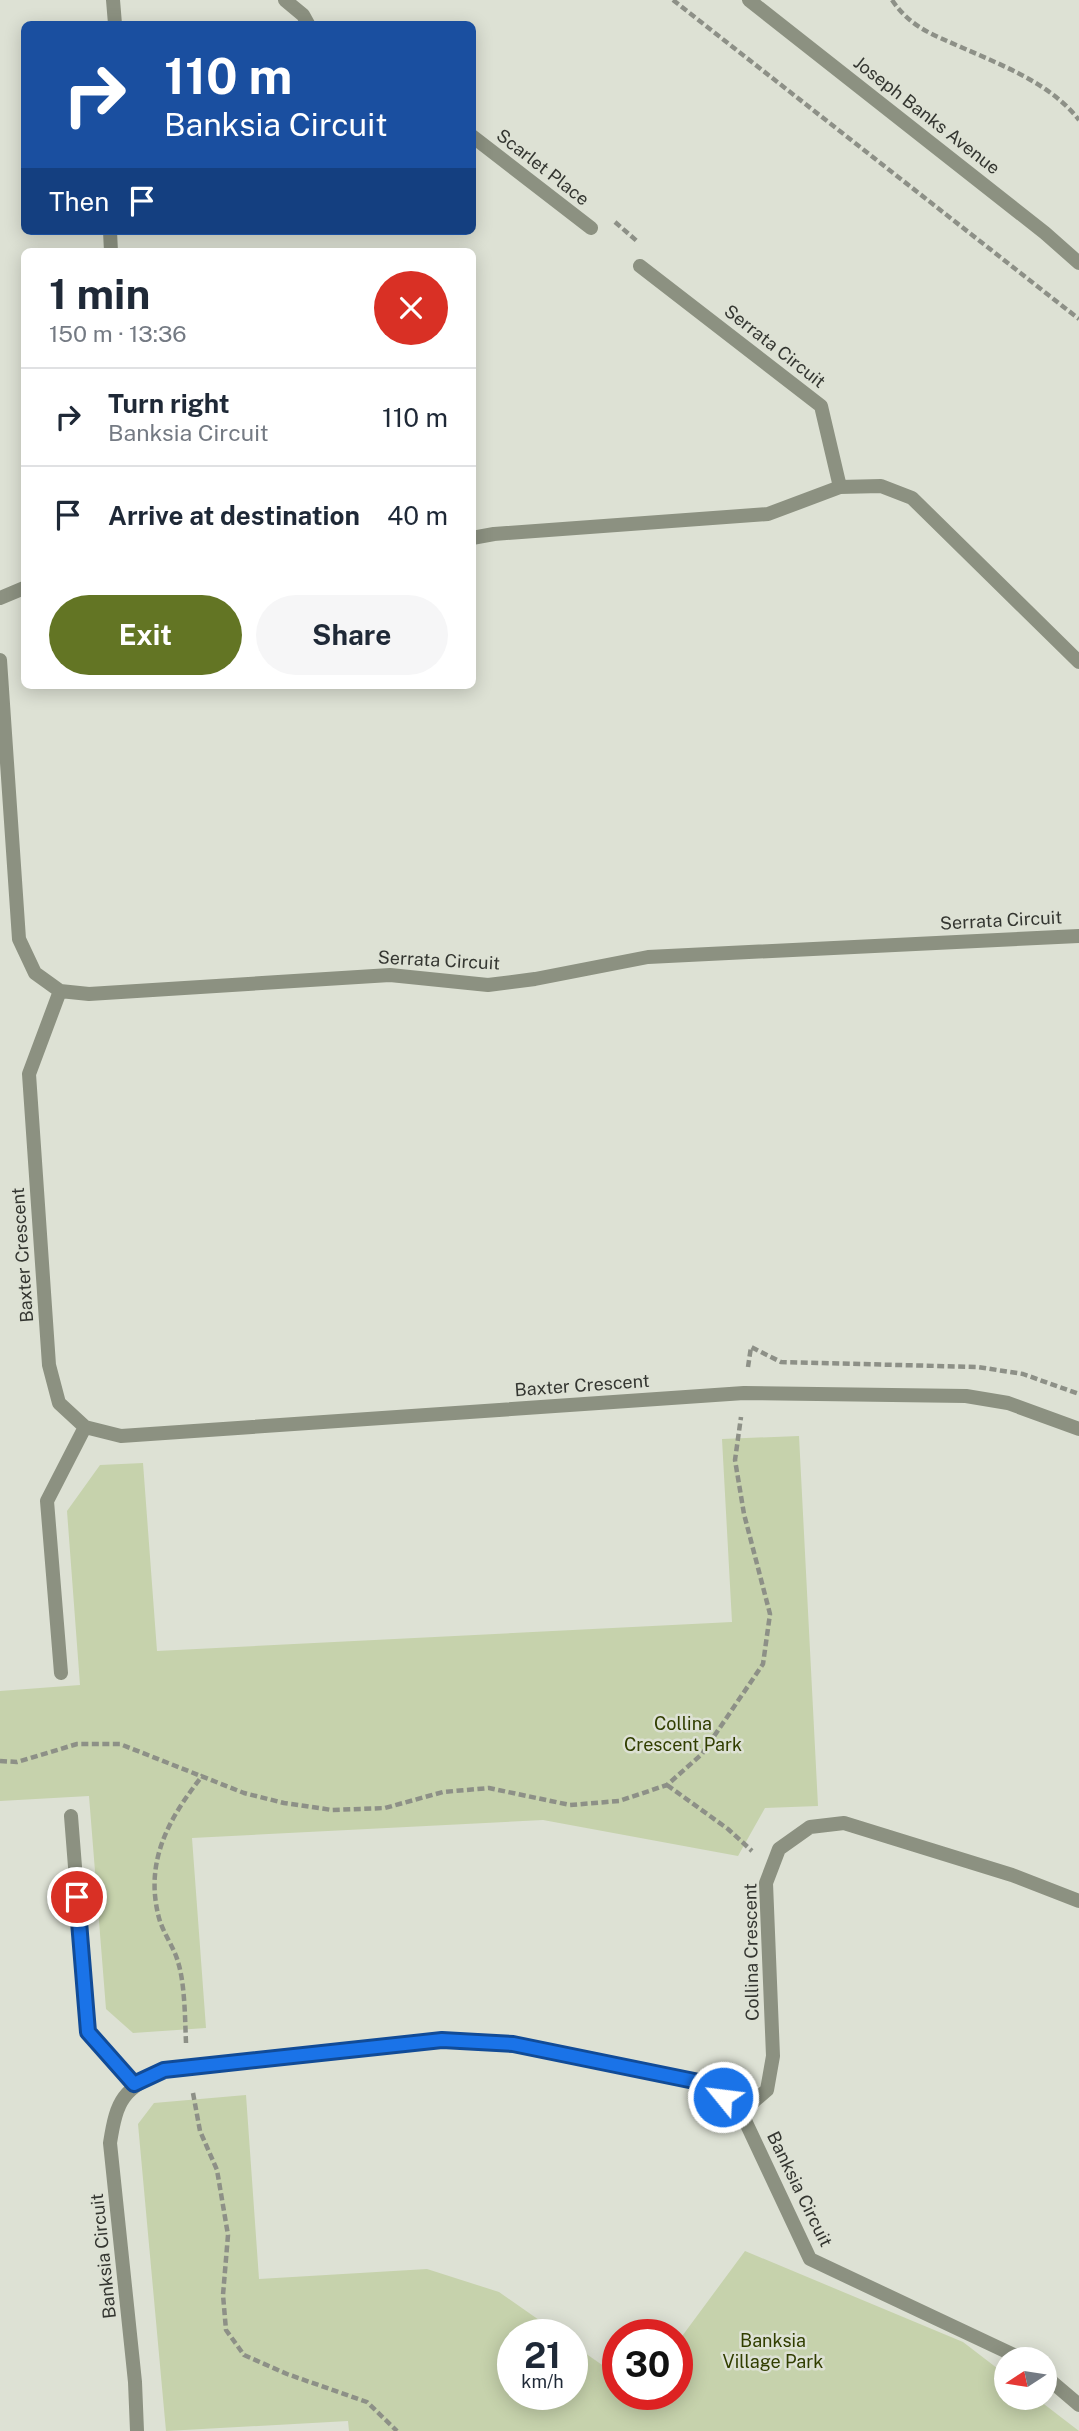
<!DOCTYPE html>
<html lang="en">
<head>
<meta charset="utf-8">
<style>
  body { margin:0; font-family:"Public Sans",sans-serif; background:#f6f6f7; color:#1f2937; height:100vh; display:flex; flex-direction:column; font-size:26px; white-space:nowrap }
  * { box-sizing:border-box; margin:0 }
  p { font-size:23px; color:#747a83 }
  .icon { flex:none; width:38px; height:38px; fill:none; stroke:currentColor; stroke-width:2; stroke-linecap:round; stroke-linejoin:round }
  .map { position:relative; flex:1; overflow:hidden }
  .sheet { position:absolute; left:21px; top:248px; width:455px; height:441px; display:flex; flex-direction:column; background:#fff; border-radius:10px; box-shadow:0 4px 18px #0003 }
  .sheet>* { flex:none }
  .banner { position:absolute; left:21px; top:21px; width:455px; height:214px; border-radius:10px; box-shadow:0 4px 18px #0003; background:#1a4fa0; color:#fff; overflow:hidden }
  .needle { width:46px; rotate:258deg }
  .buttons { position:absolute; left:994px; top:2347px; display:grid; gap:14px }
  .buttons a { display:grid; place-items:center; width:63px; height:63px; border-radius:50%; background:#fff; box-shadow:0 4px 18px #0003; font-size:35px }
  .speed { position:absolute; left:497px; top:2319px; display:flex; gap:14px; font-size:35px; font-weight:700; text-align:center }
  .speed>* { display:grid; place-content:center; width:91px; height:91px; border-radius:50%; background:#fff; box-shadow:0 4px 18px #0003; line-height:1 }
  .speed small { font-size:18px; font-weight:400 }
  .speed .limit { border:10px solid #d22; background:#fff; color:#111 }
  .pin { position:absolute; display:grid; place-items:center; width:60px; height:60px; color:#fff; margin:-30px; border:4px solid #fff; border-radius:50%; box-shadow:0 2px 7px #0007 }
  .me { position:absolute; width:77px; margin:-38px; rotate:299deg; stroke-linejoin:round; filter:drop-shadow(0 0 5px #0008) }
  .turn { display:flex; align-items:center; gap:24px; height:147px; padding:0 28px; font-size:32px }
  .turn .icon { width:91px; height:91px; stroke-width:2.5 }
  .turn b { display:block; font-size:49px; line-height:60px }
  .then { display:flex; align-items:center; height:66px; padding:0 28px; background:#0003; gap:14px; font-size:26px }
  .round { display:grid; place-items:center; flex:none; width:74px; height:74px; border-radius:37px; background:#f6f6f7 }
  .headline { display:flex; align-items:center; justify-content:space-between; height:119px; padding:0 28px }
  h1 { font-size:42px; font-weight:700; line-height:52px }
  .action { display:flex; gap:14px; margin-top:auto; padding:14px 28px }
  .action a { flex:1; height:80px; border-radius:42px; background:#637524; color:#fff; font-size:28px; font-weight:700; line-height:80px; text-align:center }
  .action a+a { background:#f6f6f7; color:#1f2937 }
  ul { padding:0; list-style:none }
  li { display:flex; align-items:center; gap:21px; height:98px; padding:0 28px; border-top:2px solid #e0e1e3 }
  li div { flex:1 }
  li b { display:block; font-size:26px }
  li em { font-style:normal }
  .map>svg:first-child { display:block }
  .green { fill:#c6d2ac }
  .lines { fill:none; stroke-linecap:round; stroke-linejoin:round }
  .path { stroke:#8d9087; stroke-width:4.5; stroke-dasharray:7 3.5; stroke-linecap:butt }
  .service { stroke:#8c9181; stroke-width:14 }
  .minor { stroke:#8c9181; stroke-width:14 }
  .tertiary { stroke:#8c9181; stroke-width:14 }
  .route-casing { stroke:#114b97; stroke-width:18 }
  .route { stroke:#1a73e8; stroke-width:12 }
  .labels { text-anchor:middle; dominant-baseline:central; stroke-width:5; stroke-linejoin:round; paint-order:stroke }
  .street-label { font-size:18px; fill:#343631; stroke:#dde1d4 }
  .park-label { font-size:18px; fill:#313e00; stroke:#dde1d4 }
</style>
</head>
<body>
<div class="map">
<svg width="1079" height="2431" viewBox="0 0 1079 2431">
  <rect width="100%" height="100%" fill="#dde1d4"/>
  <path class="green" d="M799 1436 818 1806 765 1808 738 1856 543 1820 192 1838 206 2028 133 2033 106 2009 89 1796 0 1801V1691L80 1685 67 1511 100 1465 143 1463 157 1651 732 1622 722 1439Z
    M246 2095 259 2279 427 2269 499 2292 559 2334H513V2394H572V2344L618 2376V2394H677V2343L745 2251 963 2342 1006 2375V2398H1036L1079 2431H349L348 2421 166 2431 138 2124 154 2103Z"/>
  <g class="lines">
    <path class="path" d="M673 0 1079 319
      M892 0C911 28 934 35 963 48 1004 66 1051 84 1079 120
      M615 222 638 242
      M748 1367 751 1347 781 1362 978 1367 1023 1374 1079 1394
      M0 1761 17 1762 77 1744H120L244 1793 284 1803 332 1810 385 1808 443 1792 489 1788 570 1805 619 1801 667 1785 702 1754 763 1664 770 1614 744 1514 735 1460 741 1417
      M667 1785 728 1829 752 1851
      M186 2043C185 2020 185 1984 178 1962 174 1947 163 1933 159 1918 144 1861 169 1818 203 1775
      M193 2093 200 2131 217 2170 228 2235 223 2295 226 2330 244 2355 287 2374 367 2402 397 2431"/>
    <path class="service" d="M71 1816 88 2032 134 2084"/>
    <path class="minor" d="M113 0 115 24
      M285 0 303 15 308 24
      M472 136 591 228
      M110 231 111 252
      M640 266 821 406 840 487
      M472 538 494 534 768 514 840 487 881 486 912 498 1079 662
      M0 598 24 588
      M0 660 19 939 35 973 60 991 89 994 390 975 488 985 535 979 648 957 1079 936
      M60 991 29 1074 49 1365 59 1403 85 1427 121 1436 744 1393 966 1396 1008 1403 1079 1429
      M61 1673 47 1501 85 1427
      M741 2112 767 2090 773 2056 766 1883 779 1849 810 1827 844 1823 1012 1875 1079 1901
      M1045 2376 1079 2405
      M137 2431 135 2382 110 2143C117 2098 123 2090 164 2070L441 2040 513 2044 704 2083 741 2112 810 2259 1022 2359"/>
    <path class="tertiary" d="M749 0 1045 233 1079 263"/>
  </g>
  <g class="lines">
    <defs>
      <path id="route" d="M77 1897 88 2032 134 2084 164 2070 442 2040 513 2044 704 2083 723 2097"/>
    </defs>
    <use href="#route" class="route-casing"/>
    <use href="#route" class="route"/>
  </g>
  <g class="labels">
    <g class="street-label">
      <text transform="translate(927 115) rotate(38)">Joseph Banks Avenue</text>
      <text transform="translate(543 167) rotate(38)">Scarlet Place</text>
      <text transform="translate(775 346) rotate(38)">Serrata Circuit</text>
      <text transform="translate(1001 920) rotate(-3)">Serrata Circuit</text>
      <text transform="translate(439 960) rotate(3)">Serrata Circuit</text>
      <text transform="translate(22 1255) rotate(-94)">Baxter Crescent</text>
      <text transform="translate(582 1385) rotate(-4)">Baxter Crescent</text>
      <text transform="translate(751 1952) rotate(-91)">Collina Crescent</text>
      <text transform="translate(800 2189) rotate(64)">Banksia Circuit</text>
      <text transform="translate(103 2256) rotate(-96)">Banksia Circuit</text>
    </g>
    <g class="park-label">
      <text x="683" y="1723">Collina<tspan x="683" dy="21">Crescent Park</tspan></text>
      <text x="773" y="2340">Banksia<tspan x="773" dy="21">Village Park</tspan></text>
    </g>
  </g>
</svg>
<div class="buttons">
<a><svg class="needle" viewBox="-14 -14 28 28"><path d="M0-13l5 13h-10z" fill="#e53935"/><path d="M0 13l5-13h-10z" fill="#747a83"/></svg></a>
</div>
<div class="speed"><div>21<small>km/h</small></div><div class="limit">30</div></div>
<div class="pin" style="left:77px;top:1897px;background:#d93025"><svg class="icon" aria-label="arrive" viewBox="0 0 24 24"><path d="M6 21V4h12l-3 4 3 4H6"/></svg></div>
<svg class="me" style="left:723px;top:2097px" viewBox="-20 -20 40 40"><circle r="17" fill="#1a73e8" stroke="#fff" stroke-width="3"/><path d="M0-11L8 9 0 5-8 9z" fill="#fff"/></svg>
<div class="banner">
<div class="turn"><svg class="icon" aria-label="right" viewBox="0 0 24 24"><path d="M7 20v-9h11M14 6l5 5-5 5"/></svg><div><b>110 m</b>Banksia Circuit</div></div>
<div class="then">Then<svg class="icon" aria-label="arrive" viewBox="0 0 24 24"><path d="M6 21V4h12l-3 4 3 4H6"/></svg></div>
</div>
<section class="sheet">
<div class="headline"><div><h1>1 min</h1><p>150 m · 13:36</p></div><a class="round" style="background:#d93025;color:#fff"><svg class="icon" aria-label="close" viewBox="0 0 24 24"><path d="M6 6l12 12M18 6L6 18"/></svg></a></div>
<ul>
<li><svg class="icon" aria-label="right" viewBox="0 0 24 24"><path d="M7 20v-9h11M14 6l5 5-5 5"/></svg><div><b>Turn right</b><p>Banksia Circuit</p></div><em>110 m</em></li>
<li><svg class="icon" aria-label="arrive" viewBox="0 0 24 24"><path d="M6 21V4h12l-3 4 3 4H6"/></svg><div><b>Arrive at destination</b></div><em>40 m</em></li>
</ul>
<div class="action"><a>Exit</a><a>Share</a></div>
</section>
</div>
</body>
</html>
